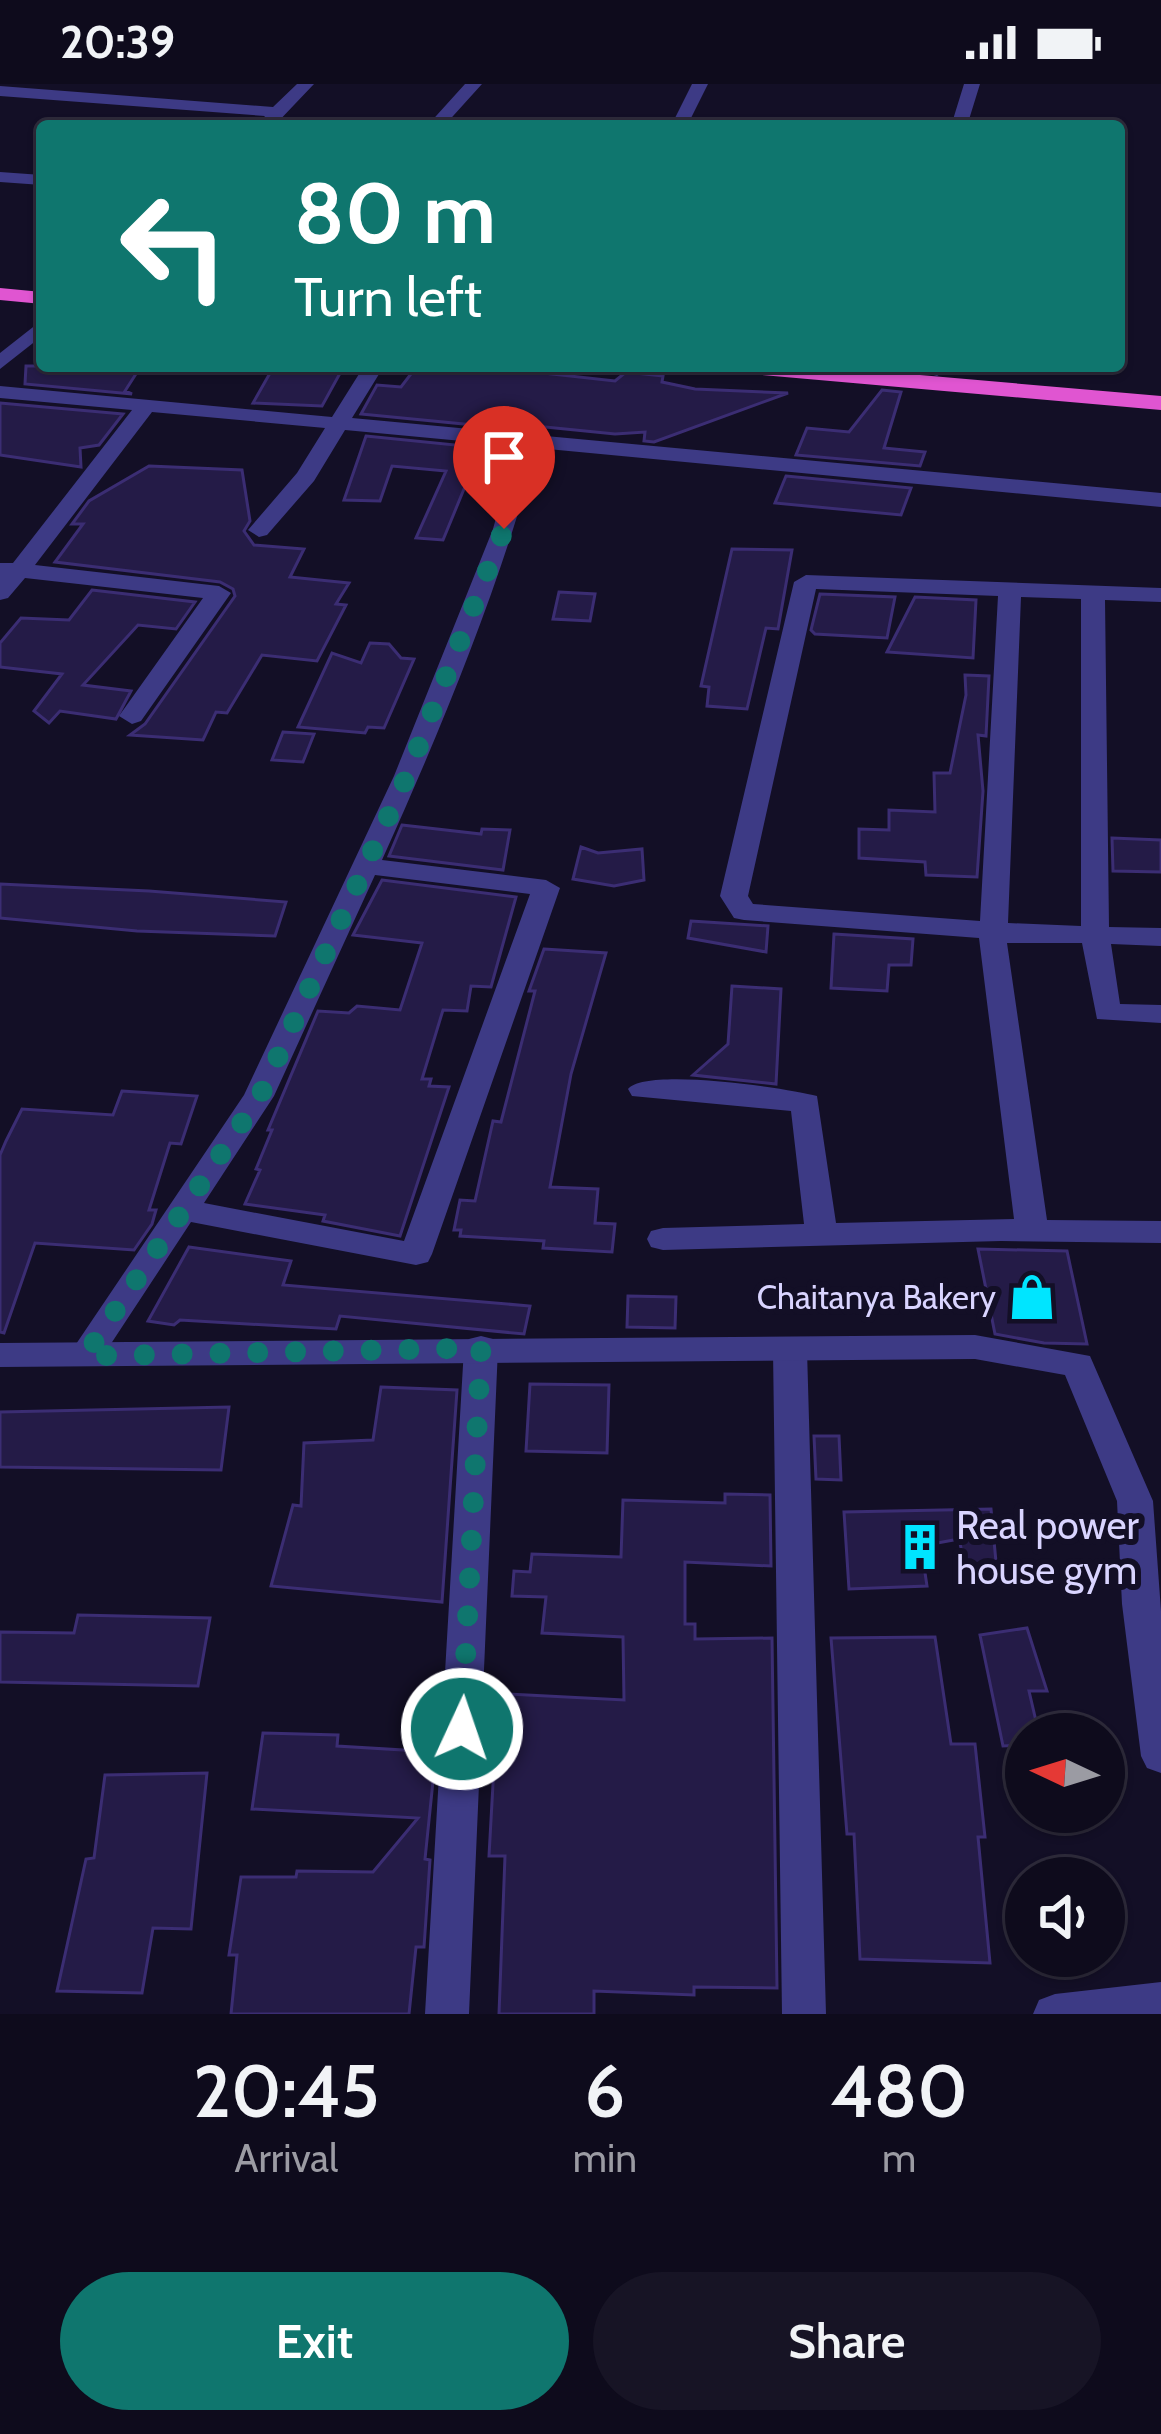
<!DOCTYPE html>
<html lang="en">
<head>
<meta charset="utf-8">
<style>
  body { margin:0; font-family:Cabin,sans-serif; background:#171425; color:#f1f3f6; height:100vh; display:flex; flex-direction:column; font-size:45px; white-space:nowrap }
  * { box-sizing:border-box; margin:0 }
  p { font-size:39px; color:#9b9ba3 }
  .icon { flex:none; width:66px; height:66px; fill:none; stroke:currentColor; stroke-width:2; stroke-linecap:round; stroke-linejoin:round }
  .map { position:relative; height:1930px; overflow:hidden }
  .sheet { display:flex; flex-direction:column; background:#0e0b1c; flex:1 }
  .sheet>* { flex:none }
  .guide { position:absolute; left:36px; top:36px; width:1089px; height:252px; border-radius:12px; box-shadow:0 3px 9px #0004,0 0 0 3px #2e2b3b; background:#0f766e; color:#fff; overflow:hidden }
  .needle { width:78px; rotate:274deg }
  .buttons { position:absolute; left:1005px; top:1629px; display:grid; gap:24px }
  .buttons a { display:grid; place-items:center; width:120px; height:120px; border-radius:50%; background:#0e0b1c; box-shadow:0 3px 9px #0004,0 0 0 3px #2e2b3b; font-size:60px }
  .pin { position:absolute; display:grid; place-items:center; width:102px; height:102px; color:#fff; margin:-123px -51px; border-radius:50% 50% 50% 0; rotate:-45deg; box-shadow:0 0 12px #0007 }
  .pin .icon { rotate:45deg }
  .me { position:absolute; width:132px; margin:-66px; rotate:3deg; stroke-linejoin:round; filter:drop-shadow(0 0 9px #0008) }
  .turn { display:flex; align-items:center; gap:42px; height:252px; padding:0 60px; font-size:54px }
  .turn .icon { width:156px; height:156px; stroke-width:2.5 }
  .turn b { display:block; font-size:84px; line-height:102px }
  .eta { display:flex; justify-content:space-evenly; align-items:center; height:204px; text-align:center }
  .eta b { font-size:72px; font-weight:600; line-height:84px }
  .primary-button { display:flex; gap:24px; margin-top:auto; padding:24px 60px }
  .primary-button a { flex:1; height:138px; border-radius:72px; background:#0f766e; color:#fff; font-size:48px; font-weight:600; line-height:138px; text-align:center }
  .primary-button a+a { background:#171425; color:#f1f3f6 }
  .status { display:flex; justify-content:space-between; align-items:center; height:84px; padding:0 60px; background:#0e0b1c; direction:ltr }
  .status svg { height:33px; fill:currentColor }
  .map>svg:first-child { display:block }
  .building { fill:#241b47; stroke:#3b2d73; stroke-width:3 }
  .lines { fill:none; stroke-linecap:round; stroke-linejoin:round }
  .minor { fill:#3d3a85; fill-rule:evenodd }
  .tertiary { fill:#3d3a85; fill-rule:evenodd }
  .trunk { fill:#e055d1; fill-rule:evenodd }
  .route { stroke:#0f766e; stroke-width:21; stroke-dasharray:0 37.8 }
  .labels { text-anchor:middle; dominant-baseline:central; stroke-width:12; stroke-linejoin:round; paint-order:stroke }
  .poi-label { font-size:33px; fill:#d9d4ff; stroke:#130f26; text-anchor:end }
  .near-poi-label { font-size:39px; fill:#d9d4ff; stroke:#130f26; text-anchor:start }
</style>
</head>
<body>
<div class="status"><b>20:39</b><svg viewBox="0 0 49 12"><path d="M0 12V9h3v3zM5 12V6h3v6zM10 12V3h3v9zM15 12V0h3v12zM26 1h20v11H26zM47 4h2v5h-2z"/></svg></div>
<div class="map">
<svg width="1161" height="1930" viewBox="0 0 1161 1930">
  <rect width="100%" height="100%" fill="#130f26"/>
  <path class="building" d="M26 282H141L125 307 132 310 25 300Z
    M274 282H344L322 322 253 319Z
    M417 282H468L467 287H525L615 297 626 288 663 292 662 298 695 305 788 309 654 358 644 357 645 348 615 350 495 338V343L361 330 377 301 401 303Z
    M882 306 901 308 884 364 925 368 920 382 796 371 807 344 849 348Z
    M0 319 123 330 99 361 80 364 81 383 0 371Z
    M366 352 495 365 494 384 471 388 443 456 416 454 446 387 392 382 380 417 344 416Z
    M149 382 242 386 250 437 244 447 254 461 304 465 290 493 349 499 336 520 346 521 317 577 262 571 227 629 216 628 203 656 130 651 145 640 235 512 233 505 220 498 55 478 83 440H72L89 417Z
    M786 392 911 404 901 431 775 419Z
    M732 465 792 466 778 545 766 544 747 625 707 622 709 603 701 602Z
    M92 506 195 518 176 545 138 541 83 601 131 607 116 635 60 627 49 639 34 627 62 590 0 583V559L21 534 69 536Z
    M559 508 595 510 590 537 553 535Z
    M820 510 895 513 887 554 815 550 811 546Z
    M915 513 976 516 973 574 887 568Z
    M370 559 389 560 401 574 414 575 384 644 368 643 365 649 298 643 332 569 361 579Z
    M965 591 989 592 986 652 978 651 983 707 977 793 926 791 925 778 859 774V745L889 746V726L935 728 934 689H950L966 611Z
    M283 648 314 650 303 678 272 676Z
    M402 741 481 750 482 745 510 746 503 786 389 772Z
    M1112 754 1161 756V788L1113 787Z
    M581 763 598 769 642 765 644 796 614 802 573 795Z
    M382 796 516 813 491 903 471 902 467 927 443 926 422 995H431L429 1002 449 1003 400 1152 323 1137 325 1131 245 1120 260 1086 256 1085 272 1046H268L318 927 349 929 357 922 400 926 422 859 353 851Z
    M0 800 149 807 286 818 275 852 137 847 0 834Z
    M691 837 768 842 766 868 688 854Z
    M834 850 913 855 911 881H889L887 907 831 904Z
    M544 865 606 869 571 990 550 1103 598 1105 595 1139 615 1140 612 1168 543 1164 544 1157 460 1152 461 1146H454L460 1116 475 1117 493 1037 501 1038 535 907H529Z
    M732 902 781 905 776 1000 693 991 728 960Z
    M122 1007 197 1012 181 1060 170 1059 149 1126H156L152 1140 134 1166 35 1159 4 1249 0 1248V1071L6 1057 22 1025 113 1031Z
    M189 1163 291 1177 283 1201 530 1222 524 1250 340 1232 336 1245 180 1236 174 1241 148 1237Z
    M978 1165 1067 1167 1087 1260 1044 1259 995 1250Z
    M628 1212 676 1213 675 1244 627 1243Z
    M530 1300 609 1301 607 1369 526 1367Z
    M381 1303 457 1306 442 1518 271 1502 293 1421 301 1422 304 1359 373 1356Z
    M229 1323 221 1386 0 1383V1328Z
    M814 1352H839L841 1396 816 1395Z
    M725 1410 770 1411 771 1482 685 1478V1540H695V1555L772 1554 777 1904 694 1903V1911L594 1907V1930H499L505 1772H489L494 1682H500L506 1610 624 1616 623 1553 542 1549 546 1513 512 1512 514 1487 530 1488 532 1470 621 1473 623 1416 725 1419Z
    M991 1425 998 1499 969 1500 959 1455 921 1462 927 1502 849 1505 844 1428Z
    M78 1531 210 1534 198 1602 0 1598V1548L74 1549Z
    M1027 1544 1047 1607H1029L1039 1650H1026V1661L1003 1662 980 1551Z
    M935 1553 951 1660H975L985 1753H978L990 1879 860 1875 854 1750H847L831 1554Z
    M263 1649 338 1651 337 1662 436 1668 425 1775 430 1776 424 1863H416L409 1930H231L237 1871H229L241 1793H296L297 1787 373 1788 418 1734 252 1725Z
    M207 1689 191 1845 153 1844 142 1909 57 1907 86 1775 94 1774 105 1691Z"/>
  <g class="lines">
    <path class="minor" d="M297 0H314L274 42H257L265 32 0 12V2L273 23Z
      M465 0H482L444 42H427Z
      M692 0H708L687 42H671Z
      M964 0H980L967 42H951Z
      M0 88 42 91V101L0 98Z
      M42 236V252L0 285V269Z
      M364 282H384L352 334 1161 409V423L537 364C499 505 442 643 382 776L546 796 560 804 432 1170 428 1178 416 1181 191 1138 97 1281H73L68 1272 244 1011 394 692 493 445 516 362 345 346 314 397 267 451 259 453 248 446 297 389 325 344 152 328 35 481 219 502 231 509 141 637 132 640 119 632 203 514 25 494 8 514 0 516V479H13L132 326 0 314V302L332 333ZM375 791 530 810 404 1157 204 1119 274 1012Z
      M927 282H947V286L937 292 930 290Z
      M806 491 1161 504V518L1105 516 1109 843 1161 844V862L1111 860 1120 920 1161 921V939L1097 935 1082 859H1007L1047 1136 1161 1137V1159L1001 1157 663 1166 651 1163 647 1155 651 1147 663 1144 804 1140 791 1027 632 1012 628 1005C646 983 786 1004 817 1012L836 1139 1014 1135 979 854 744 836 734 834 720 812 794 498ZM816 505 998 512 980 837 753 820 748 812ZM1021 513 1081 515V842L1008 839Z
      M481 1252 493 1255 498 1264 469 1930H425L464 1264 469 1255Z
      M790 1254 802 1257 807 1266 826 1930H782L773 1266 778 1257Z
      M1161 1898V1930H1033L1039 1916 1055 1910Z"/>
    <path class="tertiary" d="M975 1251 1090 1272 1153 1417 1161 1527V1689L1147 1684 1141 1672 1122 1520 1117 1417 1065 1291 975 1275 0 1283V1259Z"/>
    <path class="trunk" d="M0 204 42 208V220L0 216Z
      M729 282H816L1161 312V326L740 289Z"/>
  </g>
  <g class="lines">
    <path class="route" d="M462 1645 481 1264 85 1272 260 1012 407 692 504 445"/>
  </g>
  <defs>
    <symbol id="shop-bare" viewBox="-9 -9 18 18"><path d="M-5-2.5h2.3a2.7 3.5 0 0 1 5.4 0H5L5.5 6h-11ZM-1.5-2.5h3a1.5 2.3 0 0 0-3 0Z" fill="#00e5ff" stroke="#130f26" stroke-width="2.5" paint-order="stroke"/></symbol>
    <symbol id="building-bare" viewBox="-9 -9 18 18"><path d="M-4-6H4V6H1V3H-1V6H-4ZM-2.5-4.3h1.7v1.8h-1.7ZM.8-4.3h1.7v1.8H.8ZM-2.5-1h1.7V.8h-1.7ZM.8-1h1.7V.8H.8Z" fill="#00e5ff" stroke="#130f26" stroke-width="2.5" paint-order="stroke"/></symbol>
  </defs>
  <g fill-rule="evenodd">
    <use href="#shop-bare" x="999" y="1180" width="66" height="66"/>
    <use href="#building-bare" x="887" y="1430" width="66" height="66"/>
  </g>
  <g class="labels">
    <g class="poi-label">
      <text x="996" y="1213">Chaitanya Bakery</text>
    </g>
    <g class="near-poi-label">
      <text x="956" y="1441">Real power<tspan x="956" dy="45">house gym</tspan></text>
    </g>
  </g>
</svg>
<div class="buttons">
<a><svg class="needle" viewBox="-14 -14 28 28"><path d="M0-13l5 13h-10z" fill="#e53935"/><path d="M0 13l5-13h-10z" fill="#9b9ba3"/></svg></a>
<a><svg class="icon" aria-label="sound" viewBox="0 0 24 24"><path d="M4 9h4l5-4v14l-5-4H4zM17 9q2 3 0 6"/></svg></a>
</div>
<div class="pin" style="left:504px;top:445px;background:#d93025"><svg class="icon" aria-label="arrive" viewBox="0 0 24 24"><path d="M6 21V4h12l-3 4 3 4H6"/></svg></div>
<svg class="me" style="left:462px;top:1645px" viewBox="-20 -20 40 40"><circle r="17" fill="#0f766e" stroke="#fff" stroke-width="3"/><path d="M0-11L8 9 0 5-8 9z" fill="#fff"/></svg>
<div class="guide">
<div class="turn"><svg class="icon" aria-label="left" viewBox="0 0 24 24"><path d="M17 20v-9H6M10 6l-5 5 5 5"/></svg><div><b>80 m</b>Turn left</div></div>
</div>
</div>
<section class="sheet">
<div class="eta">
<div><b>20:45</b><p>Arrival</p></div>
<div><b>6</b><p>min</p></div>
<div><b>480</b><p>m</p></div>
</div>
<div class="primary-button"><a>Exit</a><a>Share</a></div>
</section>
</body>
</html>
